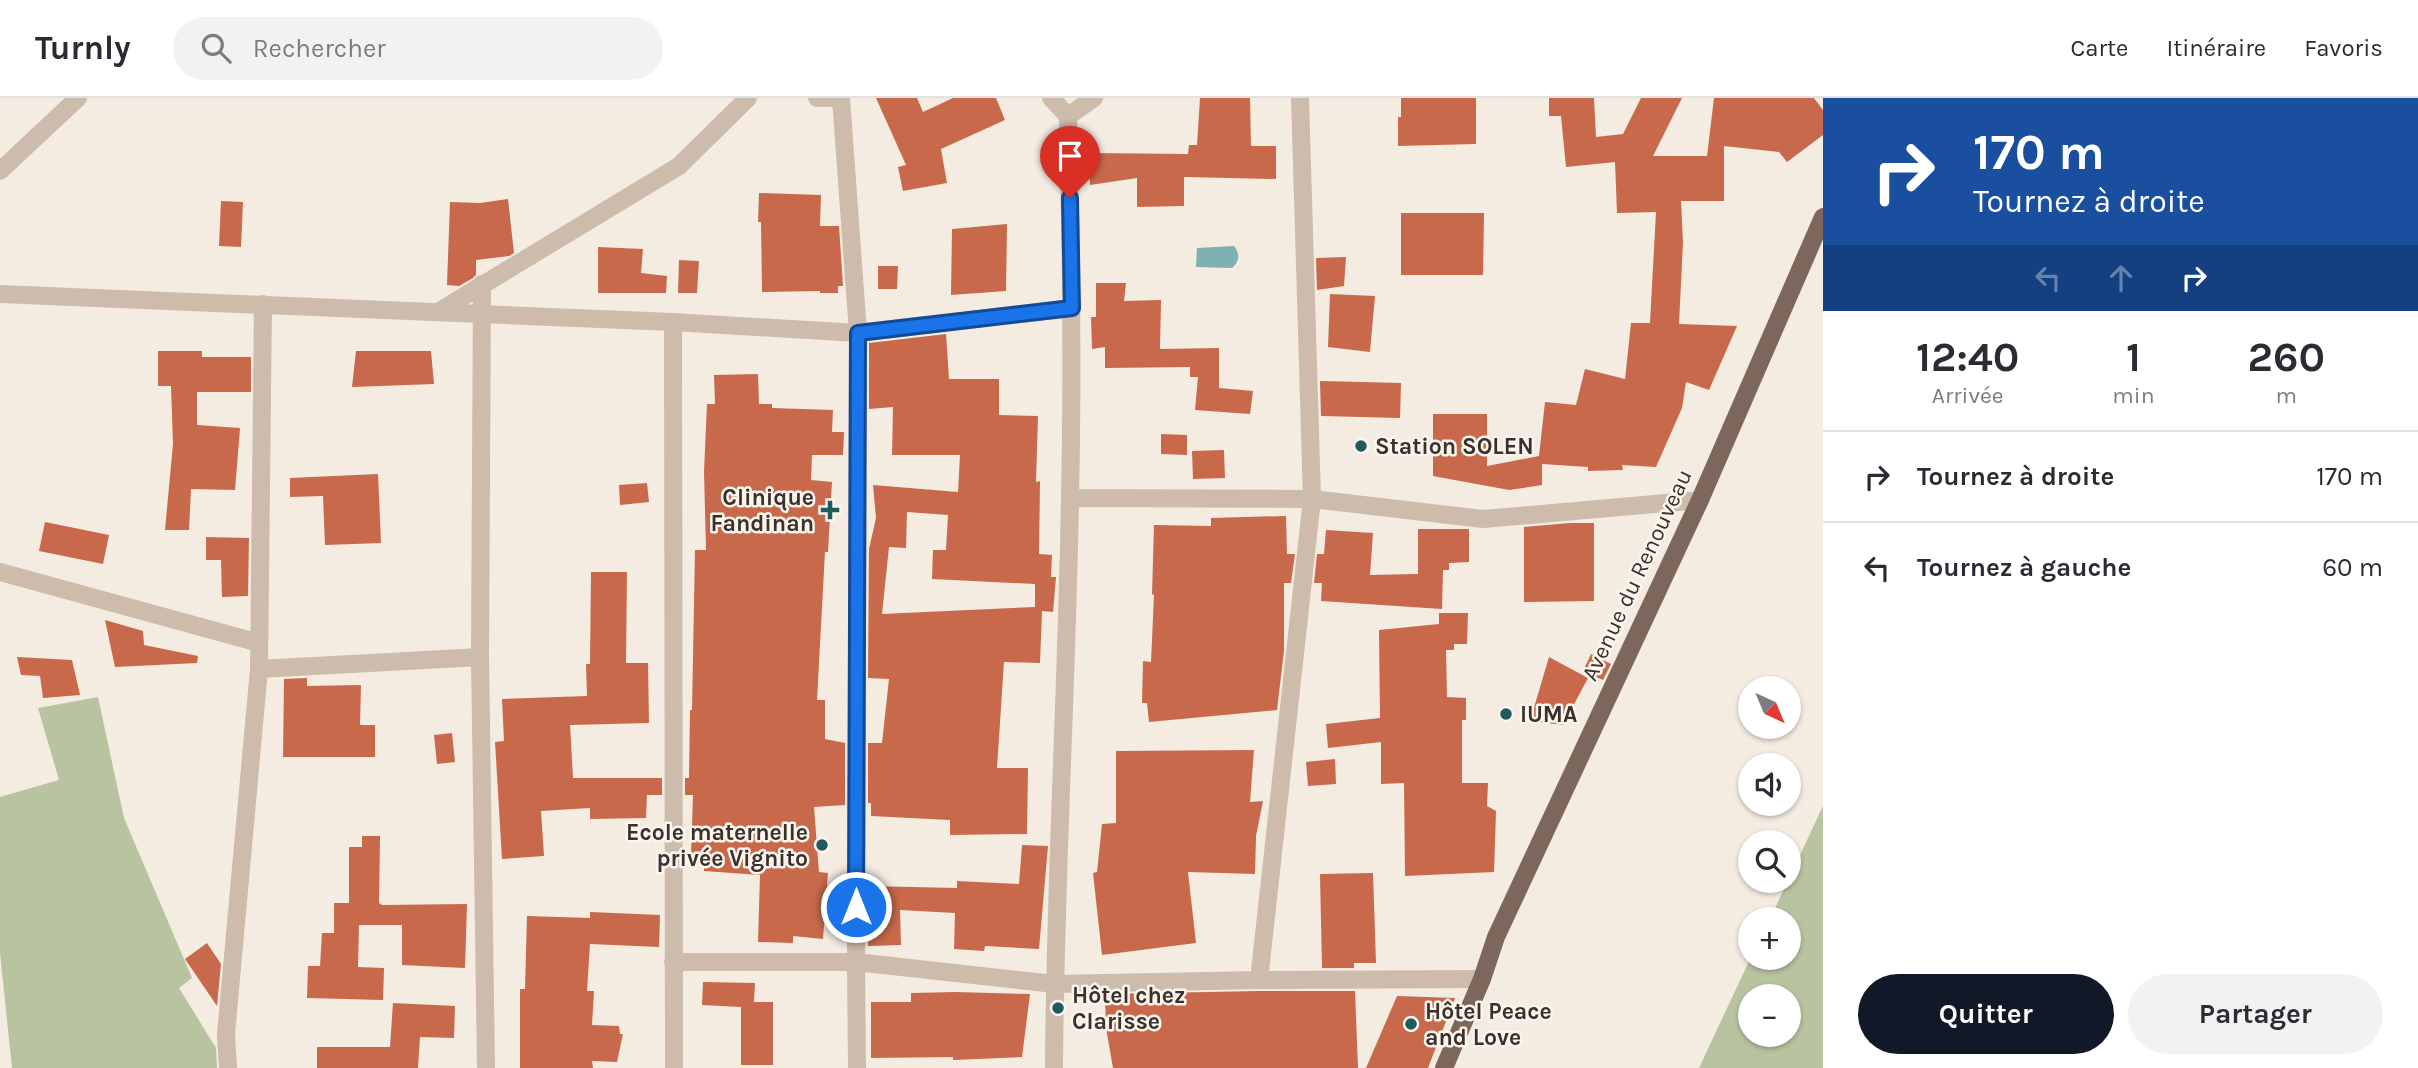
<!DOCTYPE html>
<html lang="fr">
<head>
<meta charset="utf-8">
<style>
  body { margin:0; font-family:Karla,sans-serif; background:#f2f2f3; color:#2b2b33; height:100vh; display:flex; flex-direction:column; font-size:26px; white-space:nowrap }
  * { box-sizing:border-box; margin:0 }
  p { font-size:23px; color:#7c7c81 }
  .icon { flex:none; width:38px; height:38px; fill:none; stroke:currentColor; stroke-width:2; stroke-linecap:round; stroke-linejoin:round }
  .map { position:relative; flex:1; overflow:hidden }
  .panel { display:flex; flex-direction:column; background:#fff; width:595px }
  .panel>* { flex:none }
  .hud { background:#1a4fa0; color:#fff; overflow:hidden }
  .needle { width:46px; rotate:136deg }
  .tools { position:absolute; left:1738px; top:578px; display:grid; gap:14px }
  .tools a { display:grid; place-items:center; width:63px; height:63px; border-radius:50%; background:#fff; box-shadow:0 2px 5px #0004; font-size:35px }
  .pin { position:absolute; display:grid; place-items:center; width:60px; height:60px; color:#fff; margin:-72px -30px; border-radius:50% 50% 50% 0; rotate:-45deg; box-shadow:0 0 7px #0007 }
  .pin .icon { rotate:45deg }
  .me { position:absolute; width:77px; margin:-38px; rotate:0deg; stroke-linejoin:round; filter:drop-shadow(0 0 5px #0008) }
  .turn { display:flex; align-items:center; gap:24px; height:147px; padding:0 35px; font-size:32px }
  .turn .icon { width:91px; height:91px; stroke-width:2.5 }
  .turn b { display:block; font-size:49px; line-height:60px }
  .lanes { display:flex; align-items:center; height:66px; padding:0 35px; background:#0003; justify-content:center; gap:35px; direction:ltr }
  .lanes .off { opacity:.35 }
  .eta { display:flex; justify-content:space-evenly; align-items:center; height:119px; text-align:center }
  .eta b { font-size:42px; font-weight:700; line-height:49px }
  .action { display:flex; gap:14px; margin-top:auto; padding:14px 35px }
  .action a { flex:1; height:80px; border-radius:42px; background:#111827; color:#fff; font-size:28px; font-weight:700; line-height:80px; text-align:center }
  .action a+a { background:#f2f2f3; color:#2b2b33 }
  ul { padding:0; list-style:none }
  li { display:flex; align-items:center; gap:21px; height:91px; padding:0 35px; border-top:2px solid #e1e1e2 }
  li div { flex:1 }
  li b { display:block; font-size:26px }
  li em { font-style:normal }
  header { display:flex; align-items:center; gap:42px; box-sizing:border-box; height:98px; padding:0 35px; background:#fff; border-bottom:2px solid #e1e1e2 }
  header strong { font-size:33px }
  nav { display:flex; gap:38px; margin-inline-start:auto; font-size:24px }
  .search { width:490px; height:63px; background:#f2f2f3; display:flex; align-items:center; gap:18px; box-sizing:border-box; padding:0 24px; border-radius:38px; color:#7c7c81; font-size:26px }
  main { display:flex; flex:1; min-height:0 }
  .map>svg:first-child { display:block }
  .green { fill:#b8c4a0; fill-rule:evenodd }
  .water { fill:#7fb0b2 }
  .building { fill:#c8694b; fill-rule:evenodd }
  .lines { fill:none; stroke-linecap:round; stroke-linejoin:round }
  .minor { stroke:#cdbbac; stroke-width:18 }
  .major { stroke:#7d675c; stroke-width:18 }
  .route-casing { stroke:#114b97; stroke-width:18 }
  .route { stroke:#1a73e8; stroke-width:12 }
  .poi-dot { fill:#1f5a5e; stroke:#fbf5ee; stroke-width:2.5 }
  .labels { text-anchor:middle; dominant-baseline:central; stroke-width:5; stroke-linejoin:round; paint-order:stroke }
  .poi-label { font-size:23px; font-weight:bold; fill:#3b302b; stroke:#fbf5ee; text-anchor:start }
  .street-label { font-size:23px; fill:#3b302b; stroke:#fbf5ee }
</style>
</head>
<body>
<header>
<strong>Turnly</strong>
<div class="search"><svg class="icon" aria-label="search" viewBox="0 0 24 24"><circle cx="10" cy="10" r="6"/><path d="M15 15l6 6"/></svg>Rechercher</div>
<nav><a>Carte</a><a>Itinéraire</a><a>Favoris</a></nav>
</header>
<main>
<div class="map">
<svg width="1823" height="970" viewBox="0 0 1823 970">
  <rect width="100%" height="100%" fill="#f4ebe1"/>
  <path class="green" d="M98 599 124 720 192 880 179 890 216 950 217 970H12L0 855V699L59 682 38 610Z
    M1823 708V970H1699L1751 859H1788V821H1770ZM1750 898H1788V936H1750Z"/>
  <path class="water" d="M1234 148C1240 156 1240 163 1232 170L1196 169 1197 150Z"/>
  <path class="building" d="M876 0H917L923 14 953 0H996L1005 22 941 51 947 85 903 93 898 69 906 67Z
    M1200 0H1250L1251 48H1276V81L1184 79V108L1137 109V80L1090 87V55L1188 56 1189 47H1197Z
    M1401 0H1476V46L1398 48V19H1401Z
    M1549 0H1594L1596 39 1623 36 1641 0H1682L1653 58H1707L1714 0H1814L1823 12V37L1787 64 1779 54 1724 48V103H1681L1683 144 1679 226 1737 228 1709 292 1686 284 1682 310 1656 369 1622 367 1623 372 1588 373V369L1542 366V387L1509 392 1433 378V316H1487V368L1539 358 1545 304 1576 307 1585 271 1625 281 1631 225H1650L1656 114 1617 115 1615 64 1566 69 1561 18H1549Z
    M759 95 821 97 820 128H839L843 188H838V195H820V193L762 194 761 124H758Z
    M508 101 514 155 509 158 476 162V177L473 180 459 188 447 187 450 104 480 105Z
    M221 103 243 104 241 149 219 148Z
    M1401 115H1484L1483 177H1401Z
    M1007 126 1006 193 951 197 952 131Z
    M598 149 643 151 641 175 667 178 666 195H598Z
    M1346 159 1344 188 1317 192 1316 160Z
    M679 162 699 163 697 195H678Z
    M878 168H898L897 191H878Z
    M1096 185H1126L1124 203 1161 202 1160 251 1219 250V290L1253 293 1250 316 1195 312 1198 279H1190V269L1105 270V249L1092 251 1091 219H1096Z
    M1330 196 1375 198 1370 254 1328 249Z
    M946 236 949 281H999V317L1038 318 1036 384 1040 383 1039 456 1052 457 1051 479H1056L1053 514 1042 513 1040 565 1004 564 997 670H1028L1027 736 950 737V722L871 718V705H868V645H882L889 581 868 580 869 451 876 420 873 387 958 394 960 357H892L893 309 869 311V245ZM907 414 948 417 946 452H933L932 481 1035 486V509L882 516 889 449 906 450Z
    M158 253H202V259H251V294H197V327L240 330 235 392 191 391 189 432H165L173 346 171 288H158Z
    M356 253H431L434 286 352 289Z
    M758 276 759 306H772V310L833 312 832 334H844L843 357H812L811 382 832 384 828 454H825L817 602H825V641L845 645V707L814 709 819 774 828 775 823 841 793 838V845L758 844 760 777 704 773V758H691L693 697H685V680H689L690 612H692L695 452H706L704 373 707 306H715L714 277Z
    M1320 283 1401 285 1400 320 1321 318Z
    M1161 336 1187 337V357L1161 356Z
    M1224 352 1225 380 1193 381 1192 353Z
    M378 376 381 445 325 447 323 398 290 399V380Z
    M647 385 649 404 620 407 619 387Z
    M1286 418 1287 456H1295L1291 485H1284V553L1277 612 1149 624 1147 605H1142L1143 563 1151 564 1154 496 1152 497 1154 427 1211 428V420Z
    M45 424 109 437 103 466 39 453Z
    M1570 425H1594V503L1524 504V429Z
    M1418 431H1469V464L1449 465V472H1443L1442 511 1321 503 1322 485H1314L1317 456H1324L1326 432 1373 435 1370 477 1418 476Z
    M206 439 249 440 248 498 222 499 221 462H206Z
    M591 474H627L626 565H648L649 625 570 627 573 680H662V697H647L646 720 590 721V710L541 713 544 758 502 761 495 644 504 643 502 601 587 598 586 566H590Z
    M1439 515H1468L1467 546H1454V552H1446L1447 599 1466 600V622H1462V685H1488L1487 708 1496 713 1494 774 1405 778 1404 685 1381 686V644L1328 650 1326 626 1380 620 1379 532 1439 526Z
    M105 522 143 533 144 547 198 558 197 565 115 569Z
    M1591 556 1611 566 1603 582 1583 573Z
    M17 559 72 562 80 597 43 600 40 578 21 577Z
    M1549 559 1588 580 1563 627 1530 623Z
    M307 580V588L361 587 360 627H375V659H283L284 581Z
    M452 635 455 664 437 666 434 637Z
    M1254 652 1250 704 1263 703 1256 738 1255 776 1188 774 1196 845 1102 857 1093 775 1097 774 1102 726 1116 725V653Z
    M1335 661 1336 686 1308 688 1306 664Z
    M362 738H380L379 805 382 807 467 806 465 870 402 867V827H359L358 869 384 870 383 902 307 900 308 868H320L322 835H334V805H349V749H362Z
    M1022 747 1048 748 1039 851 985 848 984 853 954 851 955 815 900 812 901 847 868 848V788L957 790V783L1019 786Z
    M1373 775 1376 865H1354V870H1322L1320 776Z
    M590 814 660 817 659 849 590 846 587 893H594L592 927 619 928 620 936H623L617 964 592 963 593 970H520V891H525L527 818 590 820Z
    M207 845 221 866 217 908 185 861Z
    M703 884 755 885 754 904H773V967H741V909L702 907Z
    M1259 893H1355L1358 970H1113L1106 930 1105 896Z
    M955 894 1030 896 1022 959 953 962V959L871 960V904H911V895Z
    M1397 898 1455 900 1428 970H1366Z
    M393 905 455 908 454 940 420 939 418 970H317V949H390Z"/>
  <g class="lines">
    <path class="minor" d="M817 0H841
      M841 0 858 235 856 864 857 970
      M1051 0 1068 18C1071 145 1073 272 1070 399 1067 589 1055 780 1054 970
      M1068 18 1094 0
      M0 73 78 0
      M482 186 480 559 486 970
      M0 196 673 224 858 235 1072 210
      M438 214 679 68 748 0
      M673 224 674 970
      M1070 400 1312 401 1483 421 1700 402
      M0 474 259 545
      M259 571 480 559
      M673 864H856L1054 886 1259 882 1482 881
      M1259 882 1312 401 1300 0
      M228 970 226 936 259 571 263 206"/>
    <path class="major" d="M1444 970 1482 881 1496 839 1700 402 1823 119"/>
  </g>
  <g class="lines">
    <defs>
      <path id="route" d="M856 809 858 235 1072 210 1070 100"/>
    </defs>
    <use href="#route" class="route-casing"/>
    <use href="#route" class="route"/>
  </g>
  <g class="poi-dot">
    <circle cx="1361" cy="348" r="7"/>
    <path d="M826.5 401.5h7v7h7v7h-7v7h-7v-7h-7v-7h7z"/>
    <circle cx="1506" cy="616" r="7"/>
    <circle cx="822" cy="747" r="7"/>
    <circle cx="1058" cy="910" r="7"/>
    <circle cx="1411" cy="926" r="7"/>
  </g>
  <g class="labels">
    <g class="poi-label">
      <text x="1375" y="348">Station SOLEN</text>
      <text x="814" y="399" text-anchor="end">Clinique<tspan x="814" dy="26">Fandinan</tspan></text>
      <text x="1520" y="616">IUMA</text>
      <text x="808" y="734" text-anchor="end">Ecole maternelle<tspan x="808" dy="26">privée Vignito</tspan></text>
      <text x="1072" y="897">Hôtel chez<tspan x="1072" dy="26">Clarisse</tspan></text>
      <text x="1425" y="913">Hôtel Peace<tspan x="1425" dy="26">and Love</tspan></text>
    </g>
    <g class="street-label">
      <text transform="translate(1637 477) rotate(-65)">Avenue du Renouveau</text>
    </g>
  </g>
</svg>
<div class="tools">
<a><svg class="needle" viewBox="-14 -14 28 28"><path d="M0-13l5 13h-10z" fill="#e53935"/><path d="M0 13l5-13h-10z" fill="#7c7c81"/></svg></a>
<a><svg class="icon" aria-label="sound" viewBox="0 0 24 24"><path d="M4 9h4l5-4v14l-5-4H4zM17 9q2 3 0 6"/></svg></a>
<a><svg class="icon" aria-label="search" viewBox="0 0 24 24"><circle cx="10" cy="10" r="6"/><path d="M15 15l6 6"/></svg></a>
<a>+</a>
<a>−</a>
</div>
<div class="pin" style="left:1070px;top:100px;background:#d93025"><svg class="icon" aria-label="arrive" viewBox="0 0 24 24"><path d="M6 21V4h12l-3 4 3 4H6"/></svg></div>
<svg class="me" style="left:856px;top:809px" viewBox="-20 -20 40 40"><circle r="17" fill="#1a73e8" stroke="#fff" stroke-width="3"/><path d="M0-11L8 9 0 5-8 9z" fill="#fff"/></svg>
</div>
<section class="panel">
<div class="hud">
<div class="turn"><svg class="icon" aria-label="right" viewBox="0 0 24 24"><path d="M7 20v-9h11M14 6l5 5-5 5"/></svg><div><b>170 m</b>Tournez à droite</div></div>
<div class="lanes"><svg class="icon off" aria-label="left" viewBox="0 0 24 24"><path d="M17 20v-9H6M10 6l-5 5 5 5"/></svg><svg class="icon off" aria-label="ahead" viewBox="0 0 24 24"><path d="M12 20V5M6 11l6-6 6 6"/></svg><svg class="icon" aria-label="right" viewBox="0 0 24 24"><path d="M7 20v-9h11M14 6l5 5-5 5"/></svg></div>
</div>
<div class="eta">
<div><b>12:40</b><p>Arrivée</p></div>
<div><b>1</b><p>min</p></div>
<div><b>260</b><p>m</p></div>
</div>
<ul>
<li><svg class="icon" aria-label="right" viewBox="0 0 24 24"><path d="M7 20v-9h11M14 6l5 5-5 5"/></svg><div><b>Tournez à droite</b></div><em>170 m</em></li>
<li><svg class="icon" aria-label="left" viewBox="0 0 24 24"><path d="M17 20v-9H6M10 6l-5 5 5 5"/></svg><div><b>Tournez à gauche</b></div><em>60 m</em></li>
</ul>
<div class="action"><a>Quitter</a><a>Partager</a></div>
</section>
</main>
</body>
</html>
